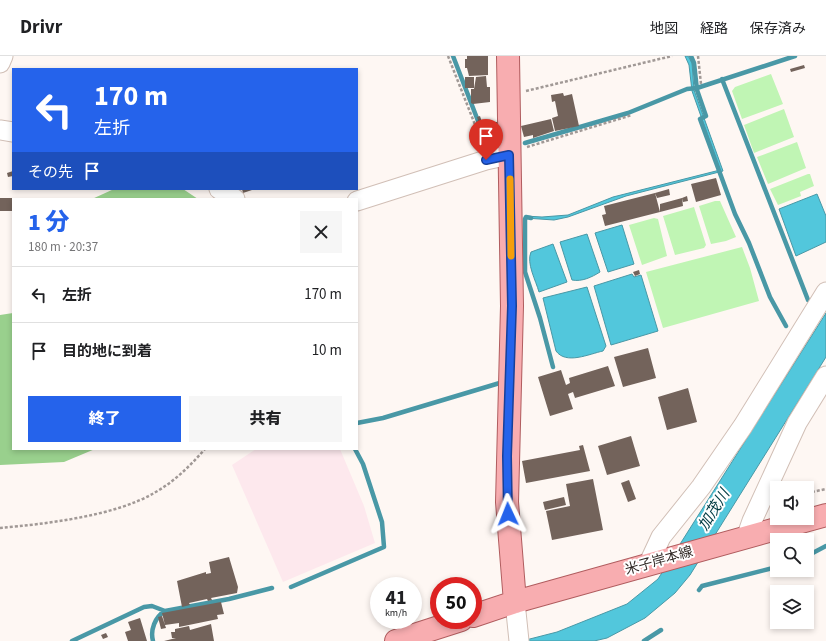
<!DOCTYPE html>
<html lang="ja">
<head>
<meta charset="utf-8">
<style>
  body { margin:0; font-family:"Source Sans 3","Noto Sans JP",sans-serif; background:#f6f6f6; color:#202124; height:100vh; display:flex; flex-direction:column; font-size:15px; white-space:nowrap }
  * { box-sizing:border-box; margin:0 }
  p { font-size:13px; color:#757577 }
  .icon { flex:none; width:22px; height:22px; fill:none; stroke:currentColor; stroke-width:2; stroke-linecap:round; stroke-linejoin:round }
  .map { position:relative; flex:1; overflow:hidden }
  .drawer { position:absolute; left:12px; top:142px; width:346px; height:252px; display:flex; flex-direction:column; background:#fff; border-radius:0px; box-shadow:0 2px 6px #0003 }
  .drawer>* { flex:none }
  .hud { position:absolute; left:12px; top:12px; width:346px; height:122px; border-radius:0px; box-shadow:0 2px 6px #0003; background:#2563eb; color:#fff; overflow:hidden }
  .controls { position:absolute; left:770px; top:425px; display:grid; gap:8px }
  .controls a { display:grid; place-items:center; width:44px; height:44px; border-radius:0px; background:#fff; box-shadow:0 2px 6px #0003; font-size:20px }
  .speed { position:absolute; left:370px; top:521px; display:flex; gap:8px; font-size:20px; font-weight:700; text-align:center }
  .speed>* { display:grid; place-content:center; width:52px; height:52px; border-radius:50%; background:#fff; box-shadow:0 2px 6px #0003; line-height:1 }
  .speed small { font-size:10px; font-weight:400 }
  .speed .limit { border:6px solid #d22; background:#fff; color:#111 }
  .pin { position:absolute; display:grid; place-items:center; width:34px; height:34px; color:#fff; margin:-41px -17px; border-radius:50% 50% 50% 0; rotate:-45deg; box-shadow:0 0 4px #0007 }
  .pin .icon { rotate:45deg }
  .me { position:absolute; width:44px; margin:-22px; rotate:358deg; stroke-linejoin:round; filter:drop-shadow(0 0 3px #0008) }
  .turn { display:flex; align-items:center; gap:14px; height:84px; padding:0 16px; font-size:18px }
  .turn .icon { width:52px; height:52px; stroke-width:2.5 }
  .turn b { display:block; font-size:28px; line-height:34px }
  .then { display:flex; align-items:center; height:38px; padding:0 16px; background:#0003; gap:8px; font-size:15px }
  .round { display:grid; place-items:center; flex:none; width:42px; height:42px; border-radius:0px; background:#f6f6f6 }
  .headline { display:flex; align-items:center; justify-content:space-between; height:68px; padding:0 16px }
  h1 { font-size:24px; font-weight:800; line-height:30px; color:#2563eb }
  .primary-button { display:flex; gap:8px; margin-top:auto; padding:8px 16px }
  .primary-button a { flex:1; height:46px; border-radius:0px; background:#2563eb; color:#fff; font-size:16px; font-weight:800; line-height:46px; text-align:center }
  .primary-button a+a { background:#f6f6f6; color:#202124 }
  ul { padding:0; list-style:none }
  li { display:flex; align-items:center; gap:12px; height:56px; padding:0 16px; border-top:1px solid #e0e0e0 }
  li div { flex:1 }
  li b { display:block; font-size:15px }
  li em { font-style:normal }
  header { display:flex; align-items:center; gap:24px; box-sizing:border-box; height:56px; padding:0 20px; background:#fff; border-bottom:1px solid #e0e0e0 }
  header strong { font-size:19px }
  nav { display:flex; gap:22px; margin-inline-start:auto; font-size:14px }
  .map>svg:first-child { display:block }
  .commercial { fill:#fde8ed }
  .green { fill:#c0f5b4 }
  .forest { fill:#99d08d }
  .water { fill:#52c7dc; stroke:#4998a6 }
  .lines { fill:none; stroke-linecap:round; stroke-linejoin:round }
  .stream { stroke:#4998a6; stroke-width:4.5 }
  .building { fill:#73635b }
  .minor-casing { stroke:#d1bfb6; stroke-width:21 }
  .major-casing { stroke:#b05c5e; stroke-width:24 }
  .path { stroke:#a19996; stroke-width:2.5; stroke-dasharray:3 2; stroke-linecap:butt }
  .minor { stroke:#fff; stroke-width:19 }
  .major { stroke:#f8adb0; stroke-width:22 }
  .route-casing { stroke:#184099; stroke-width:10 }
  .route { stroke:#2563eb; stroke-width:7 }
  .slow { stroke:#f59e0b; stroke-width:7 }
  .labels { text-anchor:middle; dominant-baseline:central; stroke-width:4; stroke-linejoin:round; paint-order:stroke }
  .street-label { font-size:14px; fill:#342c29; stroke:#fff }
  .water-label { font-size:15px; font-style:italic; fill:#013a42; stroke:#fff }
</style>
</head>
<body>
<header>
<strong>Drivr</strong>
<nav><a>地図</a><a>経路</a><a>保存済み</a></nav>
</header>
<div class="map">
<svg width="826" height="585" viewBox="0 0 826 585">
  <rect width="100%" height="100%" fill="#fef7f3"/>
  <path class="commercial" d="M256 393H340L364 450 375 487 283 526 232 409Z"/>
  <path class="green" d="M771 18 783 48 742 63 732 35 735 31Z
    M784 53 794 81 754 97 744 69Z
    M797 86 806 112 768 128 757 101Z
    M808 118H810L814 130 800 136 801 140 778 149 770 133Z
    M715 145H720L736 181 726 185 711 188 699 150Z
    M694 151 706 189 704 192 675 199 663 160Z
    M654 162 658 163 667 200 642 209 629 169Z
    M742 191 750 212 759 245 663 272 646 216Z"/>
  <path class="forest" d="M114 133H183L198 143H92Z
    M13 257V393H95L64 406 0 409V259Z"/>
  <path class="water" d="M685 0H688L692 7 694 34 723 115 626 140 568 161 554 164 525 162V160L542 161 568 159 613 141 720 114 692 35 689 9Z
    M817 138 826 160V186L796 200 779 153Z
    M622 169 634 208 608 216 595 177Z
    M587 178 600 216C592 221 582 226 572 224L560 186Z
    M553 188 567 226 539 236C536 225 526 207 531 196Z
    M632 218 634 221 641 219 658 275 611 289 594 230Z
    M587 231 606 290 603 295C589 298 566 309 556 295L543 242Z
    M826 257V301L718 474 690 519 675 537 645 562 607 582 594 585H522L557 576 627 548 658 523Z"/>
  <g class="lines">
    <path class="stream" d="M453 0 490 96
      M691 0 694 7 697 34 706 60 700 63 735 158 749 187 770 241 786 270
      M722 23 808 244
      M525 87 628 57 687 33 697 32 795 0
      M531 162 526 161 525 163V216L540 262 553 311
      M357 367 383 362 503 326
      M807 500 826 490
      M291 531 384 491 382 466 363 408 355 393
      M699 534 702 530 777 511
      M72 585 144 551 152 550 165 555 229 543 272 532
      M153 585C150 574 155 561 165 555
      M644 585 661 574"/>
  </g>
  <path class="building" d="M467 0H488V19L469 20 467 12H465V3H467Z
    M804 9 805 12 791 16 790 13Z
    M486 20 487 31H490V46L473 48 471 47V33H474L476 21Z
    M465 21H474V32H465Z
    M563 37 564 40 572 38 579 70 555 75 552 62 558 60 555 45 552 46 551 39Z
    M480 60 482 66 479 67 477 61Z
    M551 63 554 75 533 82V79L524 81 521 70Z
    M484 66H497L498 78H483Z
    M13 115V120L8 121 7 117Z
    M716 122 721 139 696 146 691 128Z
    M242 133H255L243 137Z
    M669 133 670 139 657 142 655 137Z
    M655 137 660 156 605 170 602 159 606 158 604 150Z
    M687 140 688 145 683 146 682 142Z
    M0 142H13V155H0Z
    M682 142 683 150 660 156V148Z
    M639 214 640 218 635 220 633 216Z
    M648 292 656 322 623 331 614 301Z
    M608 310 615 330 575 342 573 336 568 338 573 353 550 360 538 321 561 314 566 329 570 327 569 322Z
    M688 332 697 366 667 374 658 341Z
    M631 380 640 410 607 419 598 390Z
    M583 389 590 415 526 427 522 405 580 394 579 390Z
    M593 423 603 474 552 484 546 455 570 450 566 428Z
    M629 424 636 443 628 446 621 427Z
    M564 441 566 449 545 454 543 446Z
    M229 501 238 531 237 537 211 542 212 544 208 545 207 543 189 547 190 549 182 551 177 525 206 516V518L211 517 209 506Z
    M221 546 224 558 217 559 218 563 179 571V567L165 569 162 557Z
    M162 560 166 572 161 573 158 561Z
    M140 562 147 585H128L125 576 131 574 128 566Z
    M211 568 214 585H164L176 582H172L171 576H175V573L189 570 190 574Z
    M106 577 108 581 103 583 101 579Z"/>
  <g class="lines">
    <defs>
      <path id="minor" d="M0 7 3 0
        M0 74 13 76
        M219 133 235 143
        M357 145 486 104 509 99
        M746 482 752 465 797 367 826 320
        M648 509 661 481 701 431 743 370 826 236
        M515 546 519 585"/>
      <path id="major" d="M508 0 512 250 507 446 515 546
        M473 560 515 546 826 459
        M396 585 461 564"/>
    </defs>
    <use href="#minor" class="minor-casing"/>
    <use href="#major" class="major-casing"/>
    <path class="path" d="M448 0 483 89
      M698 0 701 28
      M526 35 672 0
      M527 91 632 59
      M807 437 826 433
      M0 472C45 468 115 460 154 437 174 426 190 410 205 393"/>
    <use href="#minor" class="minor"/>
    <use href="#major" class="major"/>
  </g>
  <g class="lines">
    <defs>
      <path id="route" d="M486 104 509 99 512 250 507 400 508 458"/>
    </defs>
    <use href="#route" class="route-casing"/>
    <use href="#route" class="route"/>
    <path class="slow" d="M510 123 511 200"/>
  </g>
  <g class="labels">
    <g class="street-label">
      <text transform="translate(659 505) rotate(-16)">米子岸本線</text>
    </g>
    <g class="water-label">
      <text transform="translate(714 454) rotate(-58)">加茂川</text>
    </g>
  </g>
</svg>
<div class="controls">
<a><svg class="icon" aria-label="sound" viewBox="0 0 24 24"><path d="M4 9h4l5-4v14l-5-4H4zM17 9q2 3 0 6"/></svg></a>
<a><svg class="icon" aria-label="search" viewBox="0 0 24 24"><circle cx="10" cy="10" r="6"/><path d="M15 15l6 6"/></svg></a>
<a><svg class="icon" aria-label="layers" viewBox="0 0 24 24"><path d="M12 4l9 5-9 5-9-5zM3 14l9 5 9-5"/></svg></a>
</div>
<div class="speed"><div>41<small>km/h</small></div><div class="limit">50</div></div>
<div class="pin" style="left:486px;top:104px;background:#d93025"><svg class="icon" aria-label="arrive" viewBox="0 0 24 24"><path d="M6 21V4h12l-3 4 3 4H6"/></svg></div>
<svg class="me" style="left:508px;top:458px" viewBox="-20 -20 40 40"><path d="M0-17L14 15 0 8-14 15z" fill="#2563eb" stroke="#fff" stroke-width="4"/></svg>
<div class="hud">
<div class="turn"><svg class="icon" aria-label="left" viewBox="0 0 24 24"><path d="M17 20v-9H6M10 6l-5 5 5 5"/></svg><div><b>170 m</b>左折</div></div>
<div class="then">その先<svg class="icon" aria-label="arrive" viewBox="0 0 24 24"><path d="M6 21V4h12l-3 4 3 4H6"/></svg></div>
</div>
<section class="drawer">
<div class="headline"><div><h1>1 分</h1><p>180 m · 20:37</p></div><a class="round"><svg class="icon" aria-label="close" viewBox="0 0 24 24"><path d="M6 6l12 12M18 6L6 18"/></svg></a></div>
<ul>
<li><svg class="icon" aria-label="left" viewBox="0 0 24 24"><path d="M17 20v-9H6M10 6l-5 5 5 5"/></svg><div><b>左折</b></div><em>170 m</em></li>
<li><svg class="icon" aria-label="arrive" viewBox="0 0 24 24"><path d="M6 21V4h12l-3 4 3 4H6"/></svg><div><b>目的地に到着</b></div><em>10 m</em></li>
</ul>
<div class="primary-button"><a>終了</a><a>共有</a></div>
</section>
</div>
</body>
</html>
